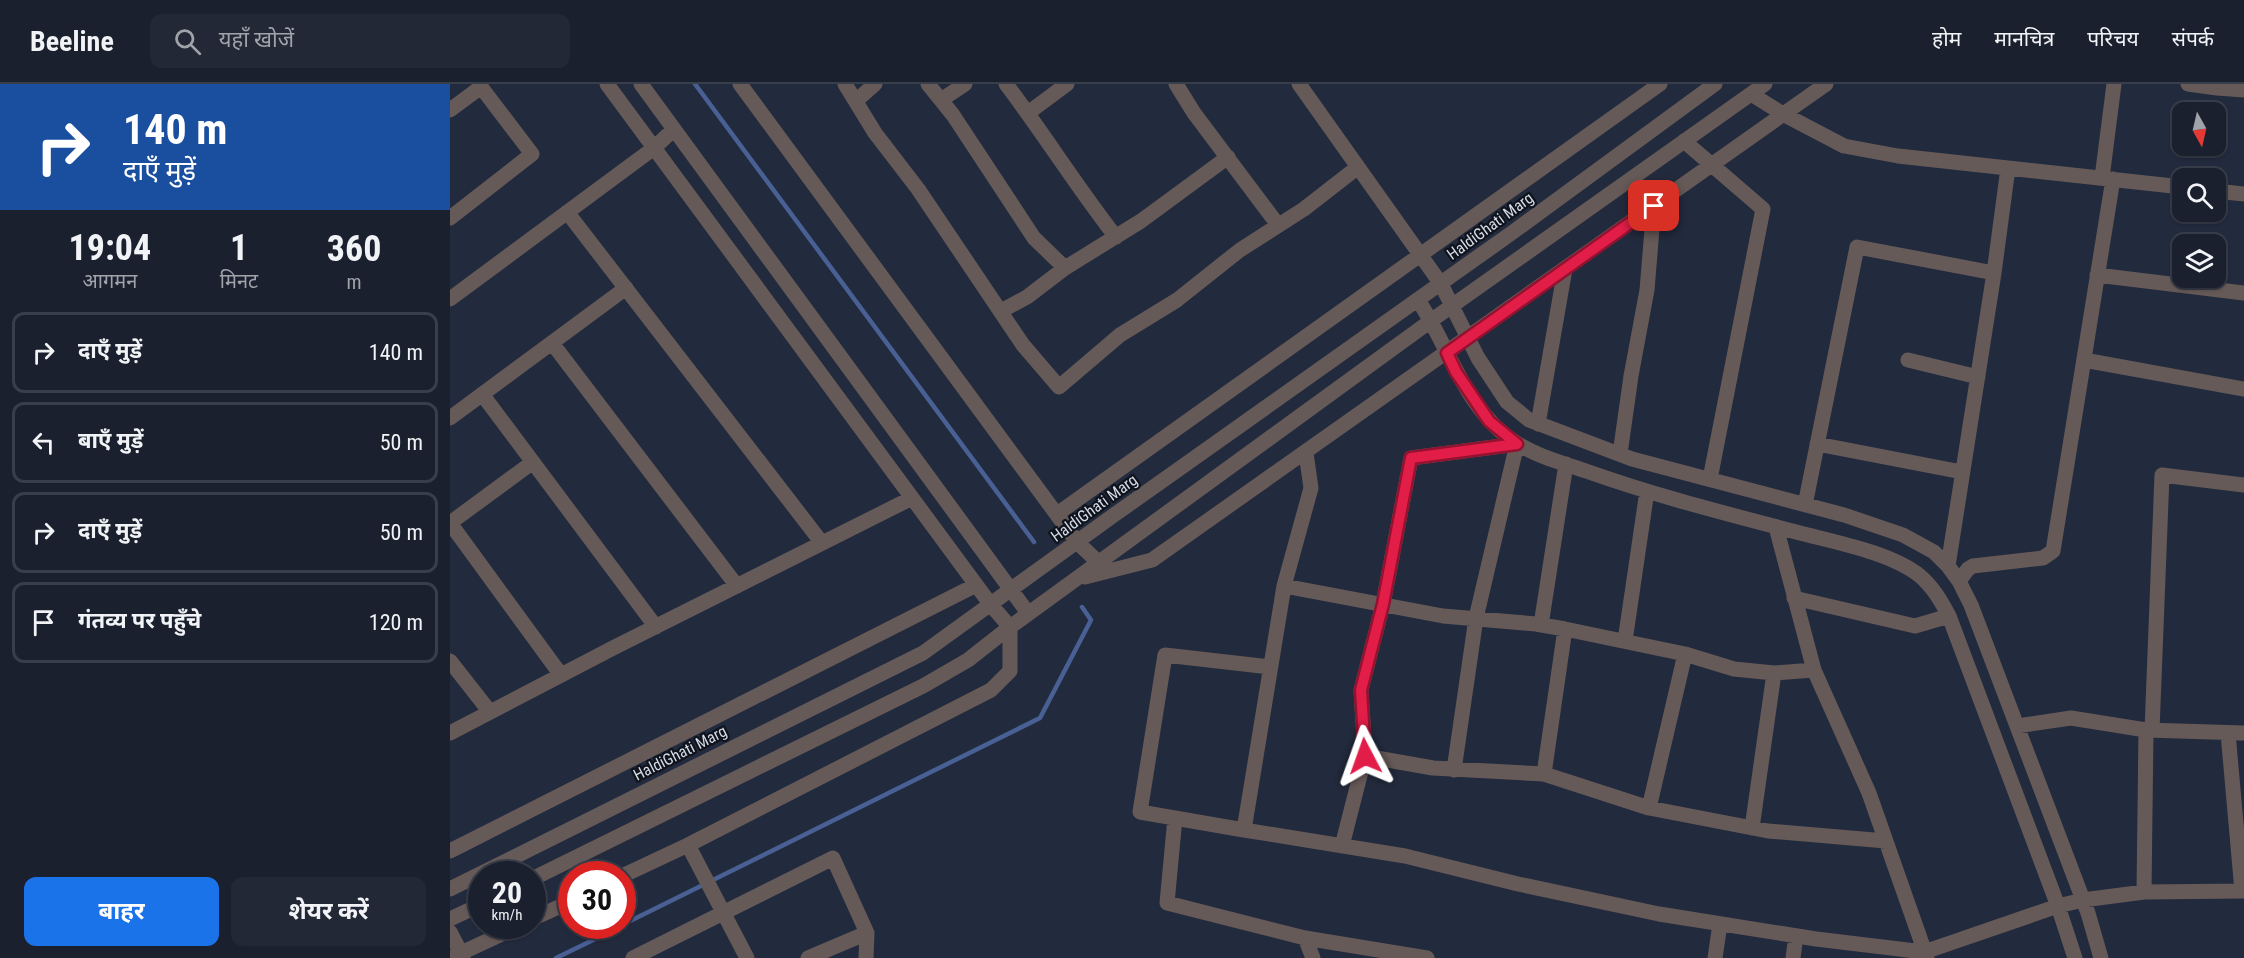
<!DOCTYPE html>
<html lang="hi">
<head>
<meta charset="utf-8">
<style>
  body { margin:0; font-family:"Roboto Condensed","Noto Sans Devanagari",sans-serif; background:#232836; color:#f1f3f6; height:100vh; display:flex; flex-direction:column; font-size:22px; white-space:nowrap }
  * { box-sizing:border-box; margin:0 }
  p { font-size:20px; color:#9fa3aa }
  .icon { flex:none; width:33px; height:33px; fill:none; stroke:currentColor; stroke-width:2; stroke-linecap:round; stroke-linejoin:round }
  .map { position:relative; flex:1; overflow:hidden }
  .side { display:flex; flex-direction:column; background:#1a202e; width:450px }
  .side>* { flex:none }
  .top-card { background:#1a4fa0; color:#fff; overflow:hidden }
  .needle { width:39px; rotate:172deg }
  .buttons { position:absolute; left:1722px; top:18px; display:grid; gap:12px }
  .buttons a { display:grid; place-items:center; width:54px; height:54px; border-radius:12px; background:#1a202e; box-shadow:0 2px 4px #0004,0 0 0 2px #383e4a; font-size:30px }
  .speed { position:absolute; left:18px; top:777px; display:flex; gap:12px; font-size:30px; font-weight:700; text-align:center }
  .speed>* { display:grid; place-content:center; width:78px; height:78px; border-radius:50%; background:#1a202e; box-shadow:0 2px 4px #0004,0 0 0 2px #383e4a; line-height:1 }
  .speed small { font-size:15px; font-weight:400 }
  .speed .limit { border:9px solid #d22; background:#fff; color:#111 }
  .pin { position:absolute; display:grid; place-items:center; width:51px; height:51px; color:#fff; margin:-26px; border-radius:12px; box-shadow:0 3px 9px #0006 }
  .me { position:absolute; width:66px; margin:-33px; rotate:356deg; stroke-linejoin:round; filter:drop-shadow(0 0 4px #0008) }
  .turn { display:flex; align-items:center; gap:21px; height:126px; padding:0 24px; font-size:27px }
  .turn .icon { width:78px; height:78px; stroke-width:2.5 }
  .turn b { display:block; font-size:42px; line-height:51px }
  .eta { display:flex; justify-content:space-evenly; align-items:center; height:102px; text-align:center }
  .eta b { font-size:36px; font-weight:700; line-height:42px }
  .primary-button { display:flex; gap:12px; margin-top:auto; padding:12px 24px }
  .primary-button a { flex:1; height:69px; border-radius:12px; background:#1a73e8; color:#fff; font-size:24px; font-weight:700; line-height:69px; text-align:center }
  .primary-button a+a { background:#232836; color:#f1f3f6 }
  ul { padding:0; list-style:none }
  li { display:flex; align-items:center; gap:18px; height:81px; margin:0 12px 9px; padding:0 12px; border:3px solid #383e4a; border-radius:12px }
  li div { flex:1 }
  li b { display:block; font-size:22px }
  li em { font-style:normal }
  header { display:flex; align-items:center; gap:36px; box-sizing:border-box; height:84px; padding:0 30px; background:#1a202e; border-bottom:2px solid #383e4a }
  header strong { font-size:28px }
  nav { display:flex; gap:33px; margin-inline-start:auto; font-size:21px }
  .search { width:420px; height:54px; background:#232836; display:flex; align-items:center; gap:15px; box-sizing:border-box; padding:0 21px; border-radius:12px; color:#9fa3aa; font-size:22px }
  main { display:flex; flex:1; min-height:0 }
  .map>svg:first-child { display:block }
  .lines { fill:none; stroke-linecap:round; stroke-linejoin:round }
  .stream { stroke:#496095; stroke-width:4.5 }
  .minor { stroke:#665a58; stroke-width:15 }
  .route-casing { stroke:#92132f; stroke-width:15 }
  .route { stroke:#e11d48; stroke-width:10 }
  .labels { text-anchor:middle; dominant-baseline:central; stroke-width:4.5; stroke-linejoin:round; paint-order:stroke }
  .street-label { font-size:16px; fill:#d5dbe7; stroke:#0f131c }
</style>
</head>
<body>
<header>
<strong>Beeline</strong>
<div class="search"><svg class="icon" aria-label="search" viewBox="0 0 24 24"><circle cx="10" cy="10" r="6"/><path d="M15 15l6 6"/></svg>यहाँ खोजें</div>
<nav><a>होम</a><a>मानचित्र</a><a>परिचय</a><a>संपर्क</a></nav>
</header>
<main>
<section class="side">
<div class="top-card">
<div class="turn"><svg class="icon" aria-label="right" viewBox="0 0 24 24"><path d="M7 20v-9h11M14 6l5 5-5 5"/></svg><div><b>140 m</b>दाएँ मुड़ें</div></div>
</div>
<div class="eta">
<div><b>19:04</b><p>आगमन</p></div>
<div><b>1</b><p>मिनट</p></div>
<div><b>360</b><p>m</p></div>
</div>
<ul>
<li><svg class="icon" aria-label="right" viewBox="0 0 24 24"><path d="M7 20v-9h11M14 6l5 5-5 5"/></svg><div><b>दाएँ मुड़ें</b></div><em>140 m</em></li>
<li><svg class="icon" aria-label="left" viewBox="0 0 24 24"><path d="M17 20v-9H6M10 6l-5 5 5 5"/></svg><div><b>बाएँ मुड़ें</b></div><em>50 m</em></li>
<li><svg class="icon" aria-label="right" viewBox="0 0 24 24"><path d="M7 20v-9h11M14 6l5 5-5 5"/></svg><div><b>दाएँ मुड़ें</b></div><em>50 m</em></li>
<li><svg class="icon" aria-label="arrive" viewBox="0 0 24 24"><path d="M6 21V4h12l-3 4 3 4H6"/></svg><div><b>गंतव्य पर पहुँचे</b></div><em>120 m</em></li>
</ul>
<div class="primary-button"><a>बाहर</a><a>शेयर करें</a></div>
</section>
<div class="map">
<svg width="1794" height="874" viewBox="0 0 1794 874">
  <rect width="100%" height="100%" fill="#222a3d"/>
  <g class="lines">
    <path class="stream" d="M245 0 584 458
      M172 841 590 634 641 536 632 523
      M106 874 172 842"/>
    <path class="minor" d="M157 0 541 521 560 543V587L541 606 238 761 172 792
      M191 0 578 529
      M290 0 627 458 648 478
      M395 0 425 49 468 105 573 261 609 303 670 251 727 216 790 166 854 125 908 83
      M478 0 503 31 584 154 615 184
      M556 0C594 50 627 103 666 153
      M726 0 744 29 828 141
      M849 0 991 200 1028 274 1057 318 1079 336 1182 375 1394 431 1453 451 1484 468 1498 482 1509 497 1521 521 1638 829 1651 874
      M1738 0 1767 4
      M1767 0V4L1794 6
      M1301 10 1333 30 1394 62 1448 72 1732 103
      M491 16 515 0
      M406 17 425 0
      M0 26 31 3 29 0
      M578 29 617 0
      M1234 57 1313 125 1260 395
      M1652 94 1664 0
      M1766 107 1794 110
      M117 128 372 459
      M0 134 82 70 31 3
      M1647 191 1794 209
      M0 215 204 64 224 45
      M968 216C1000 264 1016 329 1068 360 1089 373 1113 379 1136 387 1206 412 1278 430 1350 449 1385 458 1442 469 1470 492 1483 503 1491 517 1499 532L1608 822 1625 874
      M551 227 577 213 615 184 691 137 778 73
      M102 259 287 502
      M1458 276 1528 293
      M1634 276 1794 305
      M32 310 206 543
      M0 334 176 204
      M1088 340 1115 185
      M1367 360 1512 388
      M856 369 861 404 834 502 794 746 955 772 1068 800 1209 830 1366 855 1474 868 1608 822 1633 816 1694 808 1794 807
      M1170 370 1181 292 1197 206 1204 121
      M1355 421 1407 163 1544 189
      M607 430 1210 0
      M0 439 111 591
      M0 439 83 378
      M1326 443 1364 586
      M1498 482 1544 189 1558 84
      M635 493 702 476 1376 0
      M1509 497 1518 485 1523 482 1593 474 1603 467 1663 95
      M834 502 993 532 1086 540 1115 545 1235 570 1284 585 1324 589 1364 586 1419 709 1477 874
      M1344 514 1465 542 1499 532
      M1091 541 1116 380
      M1175 557 1197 407
      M0 577 40 628
      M1567 642 1621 634 1696 646 1794 649
      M1702 646 1712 391 1794 401
      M0 649 163 564 462 414
      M1778 649 1792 807
      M915 672 983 684 1094 690 1199 724 1318 747 1436 757
      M1094 690 1115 545
      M1199 724 1235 570
      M725 734 717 819 855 854 977 874
      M1302 744 1324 589
      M794 746 690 728 715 571 820 583
      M238 761 297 874
      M892 762 915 672 911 606 933 520 961 374 1067 360 1026 534 1004 686
      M0 767 526 501
      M82 795 473 602 518 576 560 543 982 236 1315 0
      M0 805 473 569 664 431 1063 148 1265 0
      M1694 808 1696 646
      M0 835 32 820
      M82 835 122 817
      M0 848 11 869 1 874
      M855 854 863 874
      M13 874 11 869 69 842
      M183 874 383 774 417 849 358 874
      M416 874 417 849
      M1265 874 1270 840
      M1343 874 1346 852"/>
  </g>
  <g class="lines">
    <defs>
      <path id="route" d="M915 672 911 606 933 520 961 374 1067 360 1039 337 1006 288 997 269 1204 122"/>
    </defs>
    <use href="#route" class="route-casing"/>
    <use href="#route" class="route"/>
  </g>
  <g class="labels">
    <g class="street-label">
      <text transform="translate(1040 142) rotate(-36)">HaldiGhati Marg</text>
      <text transform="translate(644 424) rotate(-36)">HaldiGhati Marg</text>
      <text transform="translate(230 669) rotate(-27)">HaldiGhati Marg</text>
    </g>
  </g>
</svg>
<div class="buttons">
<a><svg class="needle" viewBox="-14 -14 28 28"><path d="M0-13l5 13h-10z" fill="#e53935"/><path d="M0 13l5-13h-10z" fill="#9fa3aa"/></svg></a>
<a><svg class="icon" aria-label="search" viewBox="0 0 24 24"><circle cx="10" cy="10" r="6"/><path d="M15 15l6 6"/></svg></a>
<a><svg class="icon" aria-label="layers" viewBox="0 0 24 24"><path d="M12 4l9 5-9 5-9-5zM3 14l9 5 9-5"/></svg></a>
</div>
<div class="speed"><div>20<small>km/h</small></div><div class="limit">30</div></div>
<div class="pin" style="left:1204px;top:122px;background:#d93025"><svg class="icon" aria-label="arrive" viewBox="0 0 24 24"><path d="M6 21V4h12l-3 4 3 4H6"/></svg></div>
<svg class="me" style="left:915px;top:672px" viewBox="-20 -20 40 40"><path d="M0-17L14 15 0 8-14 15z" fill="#e11d48" stroke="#fff" stroke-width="4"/></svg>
</div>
</main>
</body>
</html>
